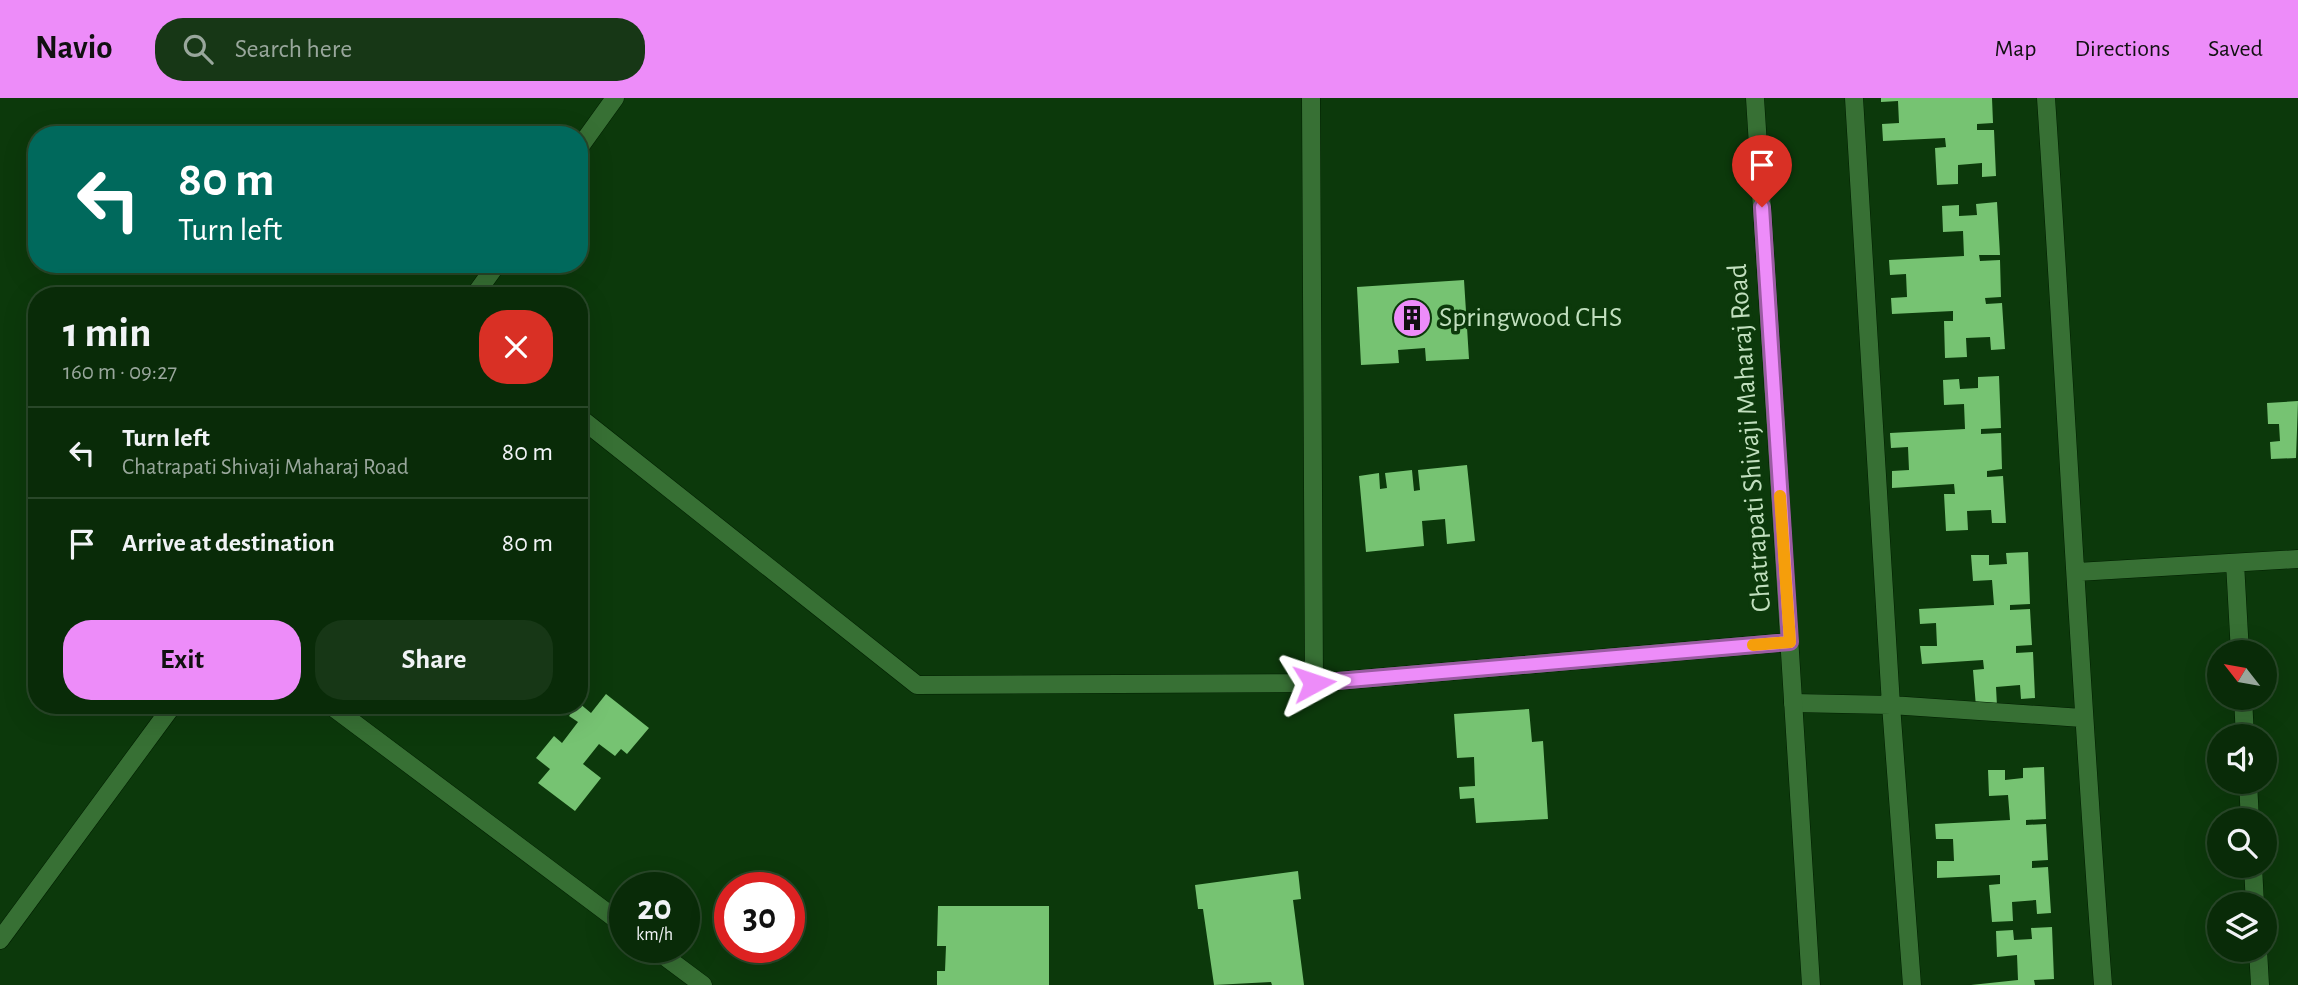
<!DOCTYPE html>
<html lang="en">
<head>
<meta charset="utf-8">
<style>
  body { margin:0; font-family:"Alegreya Sans",sans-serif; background:#173716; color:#f1f3f6; height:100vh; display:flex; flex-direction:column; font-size:26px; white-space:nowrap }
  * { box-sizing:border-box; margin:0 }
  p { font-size:23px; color:#99a79c }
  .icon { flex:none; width:38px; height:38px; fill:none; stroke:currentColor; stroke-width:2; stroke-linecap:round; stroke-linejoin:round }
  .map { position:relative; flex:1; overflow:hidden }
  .sheet { position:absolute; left:28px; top:189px; width:560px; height:427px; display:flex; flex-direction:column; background:#092b08; border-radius:28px; box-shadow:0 7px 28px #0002,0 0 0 2px #294729 }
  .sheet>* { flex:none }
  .hud { position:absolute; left:28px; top:28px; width:560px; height:147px; border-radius:28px; box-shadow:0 7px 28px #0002,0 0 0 2px #294729; background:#00695c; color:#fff; overflow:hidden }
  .needle { width:46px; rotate:301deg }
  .controls { position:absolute; left:2207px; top:542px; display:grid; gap:14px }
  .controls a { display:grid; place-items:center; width:70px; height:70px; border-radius:50%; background:#092b08; box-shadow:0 7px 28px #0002,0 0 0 2px #294729; font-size:35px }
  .speed { position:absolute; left:609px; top:774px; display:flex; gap:14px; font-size:35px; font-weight:700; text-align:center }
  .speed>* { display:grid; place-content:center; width:91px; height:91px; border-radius:50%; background:#092b08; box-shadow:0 7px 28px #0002,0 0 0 2px #294729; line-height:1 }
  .speed small { font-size:18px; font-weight:400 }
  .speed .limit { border:10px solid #d22; background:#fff; color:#111 }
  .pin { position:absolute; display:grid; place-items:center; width:60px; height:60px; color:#fff; margin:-72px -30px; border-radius:50% 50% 50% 0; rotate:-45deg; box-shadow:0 0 7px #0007 }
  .pin .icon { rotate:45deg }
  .me { position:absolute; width:77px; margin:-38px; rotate:85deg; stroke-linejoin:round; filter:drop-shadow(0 0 5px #0008) }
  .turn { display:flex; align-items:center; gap:24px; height:147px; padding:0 35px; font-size:32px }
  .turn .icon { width:91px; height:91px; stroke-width:2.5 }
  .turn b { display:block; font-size:49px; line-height:60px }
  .round { display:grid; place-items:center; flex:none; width:74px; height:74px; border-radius:28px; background:#173716 }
  .head { display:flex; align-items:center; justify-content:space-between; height:119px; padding:0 35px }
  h1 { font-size:42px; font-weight:700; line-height:52px }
  .action { display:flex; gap:14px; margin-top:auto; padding:14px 35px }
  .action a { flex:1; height:80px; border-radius:28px; background:#ed8cf9; color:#111; font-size:28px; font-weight:700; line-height:80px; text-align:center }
  .action a+a { background:#173716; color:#f1f3f6 }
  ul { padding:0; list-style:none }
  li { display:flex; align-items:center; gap:21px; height:91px; padding:0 35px; border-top:2px solid #294729 }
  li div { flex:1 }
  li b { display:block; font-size:26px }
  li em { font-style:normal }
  header { display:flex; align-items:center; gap:42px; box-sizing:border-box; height:98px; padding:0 35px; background:#ed8cf9; color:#111 }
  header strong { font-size:33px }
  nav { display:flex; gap:38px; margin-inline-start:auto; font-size:24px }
  .search { width:490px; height:63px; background:#173716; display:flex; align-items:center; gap:18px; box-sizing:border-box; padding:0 24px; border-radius:28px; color:#99a79c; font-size:26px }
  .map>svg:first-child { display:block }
  .building { fill:#76c372 }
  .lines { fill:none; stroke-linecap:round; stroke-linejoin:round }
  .service-casing { stroke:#011e01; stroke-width:19 }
  .minor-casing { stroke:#011e01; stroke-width:19 }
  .tertiary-casing { stroke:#011e01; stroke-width:19 }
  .service { stroke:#377034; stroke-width:18 }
  .minor { stroke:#377034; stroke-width:18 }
  .tertiary { stroke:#377034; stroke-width:18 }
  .route-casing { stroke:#9a5ba2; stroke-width:18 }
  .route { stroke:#ed8cf9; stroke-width:12 }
  .slow { stroke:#f59e0b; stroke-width:12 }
  .labels { text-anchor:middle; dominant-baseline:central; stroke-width:7; stroke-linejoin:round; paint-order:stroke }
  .poi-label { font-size:28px; fill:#c1dfbe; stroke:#0c390b; text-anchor:start }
  .street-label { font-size:28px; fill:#c1dfbe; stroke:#0c390b }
</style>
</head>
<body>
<header>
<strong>Navio</strong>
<div class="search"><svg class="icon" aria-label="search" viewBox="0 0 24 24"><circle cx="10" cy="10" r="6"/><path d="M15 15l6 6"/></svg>Search here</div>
<nav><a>Map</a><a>Directions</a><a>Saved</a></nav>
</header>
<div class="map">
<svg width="2298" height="887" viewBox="0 0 2298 887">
  <rect width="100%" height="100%" fill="#0c390b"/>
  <path class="building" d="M1881 0H1992L1993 25 1977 26V32H1994L1996 78 1982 79V65L1958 67V86L1937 87 1935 50 1946 49 1945 40 1883 43 1882 26 1899 25 1898 3 1881 4Z
    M1997 104 2000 157H1979L1980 163 2000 162 2001 199 1985 200 1986 206 2002 205 2005 251 1991 252 1990 239 1966 240 1967 259 1945 260 1944 223H1953V213L1892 216 1891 200 1907 199 1906 176 1890 177 1889 162 1964 158 1963 133 1943 134 1942 108 1959 107V118L1977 117 1976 106Z
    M1464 182 1469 261 1426 263 1425 250 1398 252 1399 265 1361 267 1357 189Z
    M1999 278 2001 330 1981 331V336L2001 335 2002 371 1987 373V379L2003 378 2006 425H1992L1991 412 1967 413 1968 432 1946 433 1944 396H1955L1954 386 1892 390V373L1909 372 1908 349 1891 350 1890 335 1965 331 1964 306 1944 307 1943 282 1959 281 1960 291 1978 290V279Z
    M2298 303 2296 360 2271 361 2270 344 2280 343 2279 326H2268L2267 305Z
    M1467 367 1475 443 1447 446 1445 421 1422 423 1424 448 1366 454 1359 378 1379 375 1380 391 1387 390 1385 375 1412 372 1414 393 1420 392 1418 372Z
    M2028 454 2030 506 2010 507V512L2030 511 2032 547 2016 548V555L2033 554 2035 600 2021 601 2020 587 1996 589 1997 608 1976 609 1973 572 1984 571 1983 562 1922 566 1920 548H1937L1936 525 1920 526 1919 511 1994 507 1992 482 1973 483 1971 457H1989V467L2007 466 2006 455Z
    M606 596 649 630 627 656 621 651 615 658 599 646 583 666 601 680 575 713 538 685 550 671 536 660 554 638 562 645 578 624 569 618 579 605 591 615Z
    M1529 611 1532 644 1543 643 1548 721 1476 725 1474 700 1460 701 1459 689 1475 688 1474 659 1457 660 1454 616Z
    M2044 669 2046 721 2026 722V727L2046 726 2048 762 2032 763V770L2048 769 2051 815 2037 816 2036 802 2012 804 2013 823 1992 824 1989 787 2000 786V777L1937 780V763H1954L1953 741H1936L1935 726 2010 722 2008 697 1989 698 1988 672H2005V682L2023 680V670Z
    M1298 773 1301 801 1293 802 1304 887H1272L1271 884 1214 887 1203 811H1198L1195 787Z
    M938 808H1049V887H937V873H945L946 848H937Z
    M2052 829 2054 881 2034 882 2035 887H1971L2018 882 2017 857 1997 859 1996 833 2013 832 2014 842 2032 841 2031 830Z"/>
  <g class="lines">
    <defs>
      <path id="service" d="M1854 0 1891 607 1912 887
        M2046 0C2066 296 2080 592 2103 887
        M2235 465 2240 555
        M2077 474 2298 461
        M2243 600 2245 639
        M1793 605 1891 607 2082 620
        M2248 684 2250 723
        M2253 768 2255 807
        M2258 852 2260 887"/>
      <path id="minor" d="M1311 0 1314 585
        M579 319 917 587 1314 585 1789 544
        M330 607 625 828
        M652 849 703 887"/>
      <path id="tertiary" d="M1755 0 1811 887
        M579 50 615 0
        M474 198 497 166
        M0 842 173 607"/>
    </defs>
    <use href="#service" class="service-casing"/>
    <use href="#minor" class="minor-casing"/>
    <use href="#tertiary" class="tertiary-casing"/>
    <use href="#service" class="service"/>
    <use href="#minor" class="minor"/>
    <use href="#tertiary" class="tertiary"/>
  </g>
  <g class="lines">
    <defs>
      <path id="route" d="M1314 585 1790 544 1762 109"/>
    </defs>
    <use href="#route" class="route-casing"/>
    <use href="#route" class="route"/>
    <path class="slow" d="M1753 547 1790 544 1780 398"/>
  </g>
  <defs>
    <symbol id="building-disc" viewBox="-11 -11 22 22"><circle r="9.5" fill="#ed8cf9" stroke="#0c390b"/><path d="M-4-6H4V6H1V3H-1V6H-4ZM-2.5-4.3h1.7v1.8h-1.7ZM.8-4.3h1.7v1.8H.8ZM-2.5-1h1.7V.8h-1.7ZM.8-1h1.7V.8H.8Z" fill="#111"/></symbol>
  </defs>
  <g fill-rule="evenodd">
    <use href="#building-disc" x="1390" y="198" width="44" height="44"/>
  </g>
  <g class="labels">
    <g class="poi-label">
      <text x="1439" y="220">Springwood CHS</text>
    </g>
    <g class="street-label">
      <text transform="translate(1750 340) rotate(-94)">Chatrapati Shivaji Maharaj Road</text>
    </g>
  </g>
</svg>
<div class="controls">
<a><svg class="needle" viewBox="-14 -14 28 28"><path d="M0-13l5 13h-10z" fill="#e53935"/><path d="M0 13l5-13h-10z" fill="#99a79c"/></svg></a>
<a><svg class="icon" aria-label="sound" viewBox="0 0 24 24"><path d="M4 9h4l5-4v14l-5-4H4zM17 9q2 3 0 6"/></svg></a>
<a><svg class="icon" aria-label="search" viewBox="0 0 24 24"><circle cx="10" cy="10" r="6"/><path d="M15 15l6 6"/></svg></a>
<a><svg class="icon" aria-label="layers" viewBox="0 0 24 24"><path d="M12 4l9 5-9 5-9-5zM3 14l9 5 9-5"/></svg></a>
</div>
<div class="speed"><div>20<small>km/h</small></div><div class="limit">30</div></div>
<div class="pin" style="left:1762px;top:109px;background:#d93025"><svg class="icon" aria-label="arrive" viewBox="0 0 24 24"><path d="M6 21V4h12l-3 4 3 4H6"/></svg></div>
<svg class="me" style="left:1314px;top:585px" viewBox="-20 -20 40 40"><path d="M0-17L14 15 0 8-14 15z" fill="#ed8cf9" stroke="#fff" stroke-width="4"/></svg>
<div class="hud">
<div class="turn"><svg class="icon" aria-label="left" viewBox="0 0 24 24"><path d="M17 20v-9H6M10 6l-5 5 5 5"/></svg><div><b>80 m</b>Turn left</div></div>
</div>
<section class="sheet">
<div class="head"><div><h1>1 min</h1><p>160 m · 09:27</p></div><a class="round" style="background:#d93025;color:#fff"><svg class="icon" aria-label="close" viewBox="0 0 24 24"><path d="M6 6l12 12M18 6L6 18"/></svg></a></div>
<ul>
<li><svg class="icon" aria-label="left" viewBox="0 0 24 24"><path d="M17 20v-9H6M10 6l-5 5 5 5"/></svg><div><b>Turn left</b><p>Chatrapati Shivaji Maharaj Road</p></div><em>80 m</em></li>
<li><svg class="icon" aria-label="arrive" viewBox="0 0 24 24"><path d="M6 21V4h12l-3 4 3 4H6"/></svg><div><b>Arrive at destination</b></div><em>80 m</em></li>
</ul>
<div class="action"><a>Exit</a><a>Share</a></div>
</section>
</div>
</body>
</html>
